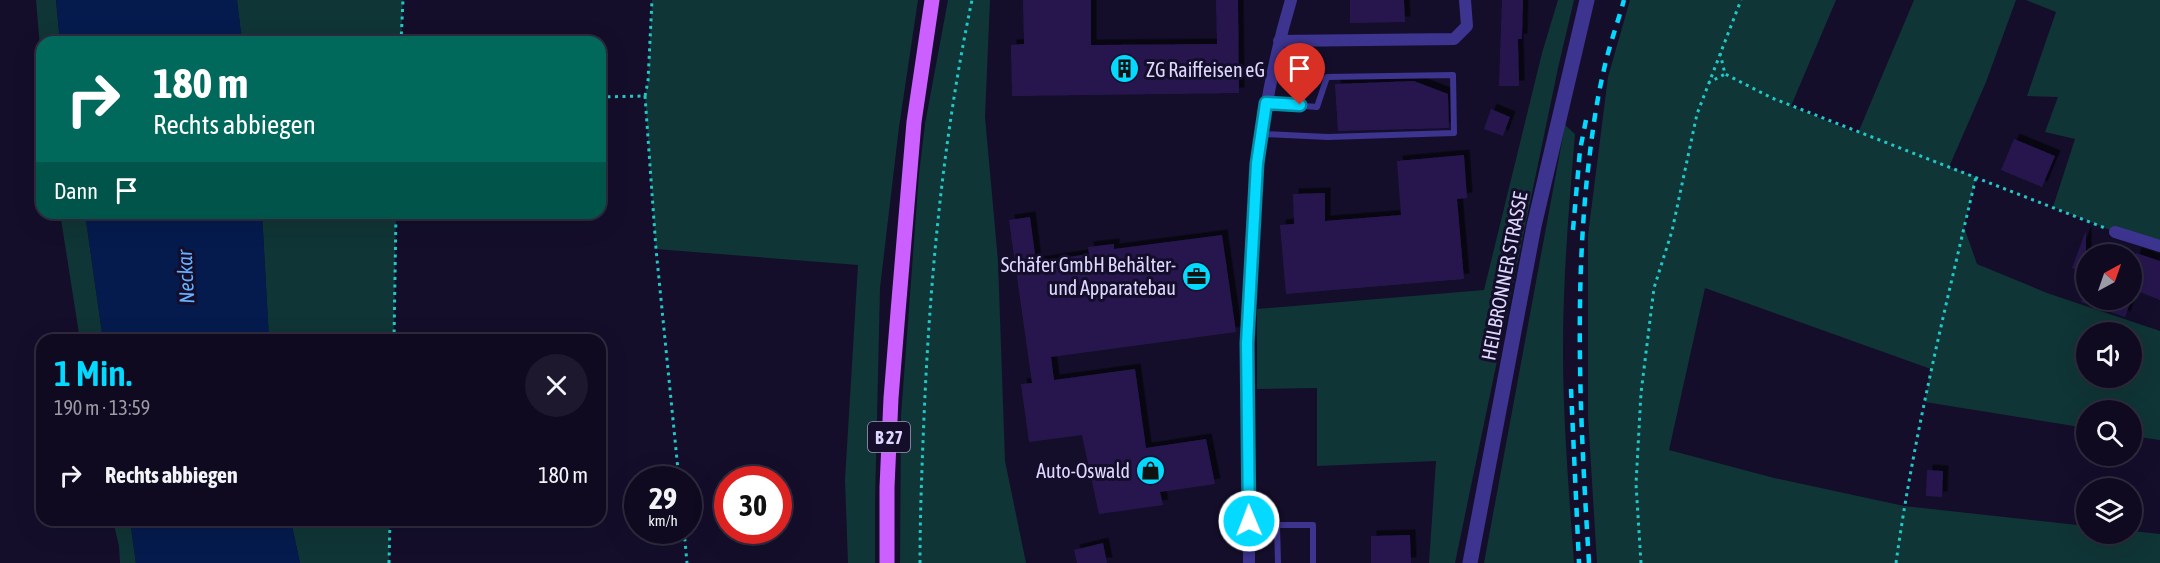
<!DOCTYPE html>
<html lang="de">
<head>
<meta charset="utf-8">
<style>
  body { margin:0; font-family:"Asap Condensed",sans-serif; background:#1d182d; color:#f1f3f6; height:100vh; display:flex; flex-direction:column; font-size:22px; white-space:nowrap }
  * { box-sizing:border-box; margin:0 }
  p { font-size:20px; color:#9b9aa5 }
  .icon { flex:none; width:33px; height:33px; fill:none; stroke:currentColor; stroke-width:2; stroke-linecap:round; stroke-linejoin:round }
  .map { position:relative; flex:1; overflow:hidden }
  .details { position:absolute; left:36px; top:334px; width:570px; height:192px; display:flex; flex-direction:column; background:#0f0a20; border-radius:18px; box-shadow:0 6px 24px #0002,0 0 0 2px #2f2b3e }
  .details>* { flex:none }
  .top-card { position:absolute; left:36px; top:36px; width:570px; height:183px; border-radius:18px; box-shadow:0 6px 24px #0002,0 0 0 2px #2f2b3e; background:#00695c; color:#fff; overflow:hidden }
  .needle { width:39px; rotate:40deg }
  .fabs { position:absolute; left:2076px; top:244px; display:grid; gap:12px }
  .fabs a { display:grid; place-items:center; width:66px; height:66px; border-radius:50%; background:#0f0a20; box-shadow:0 6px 24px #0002,0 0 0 2px #2f2b3e; font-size:30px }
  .speed { position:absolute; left:624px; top:466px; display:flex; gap:12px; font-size:30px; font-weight:700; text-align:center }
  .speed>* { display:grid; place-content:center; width:78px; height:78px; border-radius:50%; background:#0f0a20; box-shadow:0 6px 24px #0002,0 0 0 2px #2f2b3e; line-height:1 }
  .speed small { font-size:15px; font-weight:400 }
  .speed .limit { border:9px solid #d22; background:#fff; color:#111 }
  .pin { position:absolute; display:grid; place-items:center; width:51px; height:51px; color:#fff; margin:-62px -26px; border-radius:50% 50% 50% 0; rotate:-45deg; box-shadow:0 0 6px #0007 }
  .pin .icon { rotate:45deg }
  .me { position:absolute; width:66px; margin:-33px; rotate:359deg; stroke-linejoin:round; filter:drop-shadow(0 0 4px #0008) }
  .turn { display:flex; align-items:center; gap:21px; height:126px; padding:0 18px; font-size:27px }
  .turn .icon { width:78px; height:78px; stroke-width:2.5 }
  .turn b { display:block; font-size:42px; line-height:51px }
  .then { display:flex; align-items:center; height:57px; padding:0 18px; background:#0003; gap:12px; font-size:22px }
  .round { display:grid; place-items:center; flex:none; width:63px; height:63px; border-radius:32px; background:#1d182d }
  .overview { display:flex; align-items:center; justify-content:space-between; height:102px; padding:0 18px }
  h1 { font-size:36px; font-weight:600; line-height:45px; color:#04d9ff }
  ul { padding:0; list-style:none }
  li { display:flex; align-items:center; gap:18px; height:78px; padding:0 18px }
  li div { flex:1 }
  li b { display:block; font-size:22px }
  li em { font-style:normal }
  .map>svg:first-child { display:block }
  .green { fill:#103536; fill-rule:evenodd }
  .water { fill:#051b4d }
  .building { fill:#25184e; filter:url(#shadow) }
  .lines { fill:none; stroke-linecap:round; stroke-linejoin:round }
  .path { stroke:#22c8c7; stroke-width:3; stroke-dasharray:3 4.5; stroke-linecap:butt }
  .service { stroke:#3c348f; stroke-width:6 }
  .minor { stroke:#3c348f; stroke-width:12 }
  .tertiary { stroke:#3c348f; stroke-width:15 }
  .primary { stroke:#cb5fff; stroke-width:15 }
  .rail { stroke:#04d9ff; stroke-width:4.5; stroke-dasharray:9 8; stroke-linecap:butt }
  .route-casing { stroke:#038da6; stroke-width:15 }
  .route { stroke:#04d9ff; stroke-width:10 }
  .labels { text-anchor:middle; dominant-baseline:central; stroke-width:6; stroke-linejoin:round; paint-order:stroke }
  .shield { fill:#140e2b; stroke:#a19bbf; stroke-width:1.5 }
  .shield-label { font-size:18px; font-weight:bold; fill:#ded8ff }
  .poi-label { font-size:20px; fill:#ded8ff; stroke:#140e2b; text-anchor:end }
  .street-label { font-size:20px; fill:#ded8ff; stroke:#140e2b }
  .water-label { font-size:21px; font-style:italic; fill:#66b0ff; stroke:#140e2b }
</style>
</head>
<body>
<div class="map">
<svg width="2160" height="563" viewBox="0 0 2160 563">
  <defs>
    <filter id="shadow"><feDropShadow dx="5.5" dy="-5.5" stdDeviation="0" flood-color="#0009"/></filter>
  </defs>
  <rect width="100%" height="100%" fill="#140e2b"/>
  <path class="green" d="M36 0H56L60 42H42V71Z
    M237 0H403L401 42H242Z
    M652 0H918L899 127 880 288 875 504V563H848L845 480 858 265 656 249 645 96 648 81Z
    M948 0H990L985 117 998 261 1005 461 1026 563H900L901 416 919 174 925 124Z
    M1558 0H1574L1558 68 1455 563H1429L1436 461 1317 466V388L1257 389V309L1484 290 1542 53Z
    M1630 0H1836L1791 106 1858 133 1914 0H2016L1986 82 1949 167 1976 177 1964 227 1977 264 2047 293 2160 331V440L2132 436V411H2086V428L1925 402 1931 369 1705 288 1669 450 1774 478 1904 506 2086 526V534H2132V531L2160 534V563H1597L1588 416V235L1608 77ZM2086 333H2132V378H2086Z
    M2026 0H2160V246L2115 232 2053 207 2075 139 2045 132 2058 97 2027 96 2056 12Z
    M1565 125 1575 134C1569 206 1563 277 1563 349 1563 420 1569 492 1574 563H1484Z
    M60 213H85L103 340H80Z
    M262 213H396L394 340H269Z
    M113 521H130L136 563H120L119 546Z
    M291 521H390L389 563H300Z"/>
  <path class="water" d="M56 0H237L242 42H60Z
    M85 213H262L269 340H103Z
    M130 521H291L300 563H136Z"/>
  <path class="building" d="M1023 0H1091V45L1217 44 1216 0H1238L1239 93 1012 96 1011 45 1024 44Z
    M1350 0H1404L1405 22 1350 23Z
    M1502 0H1523L1522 39H1518L1519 86H1499Z
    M1414 81 1448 94 1449 128 1338 131 1335 84Z
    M1491 109 1510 117 1503 136 1484 129Z
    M2014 139 2055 156 2042 187 2001 170Z
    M1464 155 1467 198 1457 199 1464 279 1286 294 1280 225 1294 224 1293 194 1325 193V221L1401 215 1397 161Z
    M1030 217 1036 262 1089 254 1088 247 1114 244V249L1222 235 1236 332 1051 357 1054 380 1135 369 1146 448 1206 439 1215 484 1160 492 1163 505 1099 514 1082 435 1029 442 1021 384 1032 383 1009 220Z
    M2085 233H2086V273L2072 268Z
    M2136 253 2160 261V300L2132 289V267Z
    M2081 300H2131L2125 317 2081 302Z
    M1927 470 1943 471 1942 497 1926 496Z
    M1410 535 1411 563H1371V536Z
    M1103 543 1107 563H1077L1074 550Z"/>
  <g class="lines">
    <path class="path" d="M401 42 403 0
      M1720 53 1725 74 1772 98 2105 228
      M1708 83 1725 74
      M645 96 648 81 652 0
      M600 97 645 96 656 249 679 480
      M394 340 396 213
      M684 531 687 563
      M389 563 390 520
      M920 563C920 514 922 466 924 417 930 277 943 137 972 0
      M1641 563 1636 484 1641 393 1654 288 1672 231 1697 114 1741 0
      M1896 563C1914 433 1946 305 1976 177"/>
    <path class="service" d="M1262 134 1328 137 1454 133 1453 75 1327 77 1317 107 1266 103
      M1249 521 1277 525
      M1278 563 1277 525H1313V563"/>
    <path class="minor" d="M1279 41 1454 39 1467 26 1465 0
      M2115 232 2160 246
      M1249 563C1250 375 1236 182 1291 0"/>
    <path class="tertiary" d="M1470 563 1534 226 1587 0"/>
    <path class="primary" d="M887 563V487L891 398 898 312 914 122 932 0"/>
    <path class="rail" d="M1573 230 1580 150 1586 120
      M1571 389 1579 563
      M1589 563C1581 434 1574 306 1587 178 1591 143 1595 108 1603 74 1608 49 1617 25 1624 0"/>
  </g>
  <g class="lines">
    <defs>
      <path id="route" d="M1249 521 1247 343 1257 163 1266 103 1300 105"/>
    </defs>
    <use href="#route" class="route-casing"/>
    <use href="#route" class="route"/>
  </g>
  <defs>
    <symbol id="building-disc" viewBox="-11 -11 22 22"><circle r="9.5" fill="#04d9ff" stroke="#140e2b"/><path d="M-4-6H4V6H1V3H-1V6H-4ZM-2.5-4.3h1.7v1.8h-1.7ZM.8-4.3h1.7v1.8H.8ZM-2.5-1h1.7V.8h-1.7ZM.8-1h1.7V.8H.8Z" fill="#111"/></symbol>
    <symbol id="office-disc" viewBox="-11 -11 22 22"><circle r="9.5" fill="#04d9ff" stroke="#140e2b"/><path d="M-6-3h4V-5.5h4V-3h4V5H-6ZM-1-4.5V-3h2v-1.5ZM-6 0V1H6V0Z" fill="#111"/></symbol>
    <symbol id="shop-disc" viewBox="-11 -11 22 22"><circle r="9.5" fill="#04d9ff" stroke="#140e2b"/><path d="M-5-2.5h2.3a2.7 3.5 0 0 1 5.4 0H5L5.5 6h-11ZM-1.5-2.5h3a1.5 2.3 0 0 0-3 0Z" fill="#111"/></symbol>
  </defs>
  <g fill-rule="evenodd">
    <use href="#building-disc" x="1108" y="52" width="33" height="33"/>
    <use href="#office-disc" x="1180" y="260" width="33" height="33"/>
    <use href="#shop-disc" x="1134" y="454" width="33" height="33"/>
  </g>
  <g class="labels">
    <rect class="shield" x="868" y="422" width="42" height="30" rx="4.5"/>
    <g class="shield-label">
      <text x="889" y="437">B 27</text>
    </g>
    <g class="poi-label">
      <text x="1146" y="69" text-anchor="start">ZG Raiffeisen eG</text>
      <text x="1176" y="264">Schäfer GmbH Behälter-<tspan x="1176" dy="23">und Apparatebau</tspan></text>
      <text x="1130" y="470">Auto-Oswald</text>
    </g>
    <g class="street-label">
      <text transform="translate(1504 276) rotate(-79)">HEILBRONNER STRASSE</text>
    </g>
    <g class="water-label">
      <text transform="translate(185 277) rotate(-93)">Neckar</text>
    </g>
  </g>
</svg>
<div class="fabs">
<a><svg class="needle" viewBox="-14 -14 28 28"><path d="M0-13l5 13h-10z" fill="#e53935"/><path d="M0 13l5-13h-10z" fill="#9b9aa5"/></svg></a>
<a><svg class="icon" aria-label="sound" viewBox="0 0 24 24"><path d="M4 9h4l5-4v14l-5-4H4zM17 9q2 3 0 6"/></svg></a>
<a><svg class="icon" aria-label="search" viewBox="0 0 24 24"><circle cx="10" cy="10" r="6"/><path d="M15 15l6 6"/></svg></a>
<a><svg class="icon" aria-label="layers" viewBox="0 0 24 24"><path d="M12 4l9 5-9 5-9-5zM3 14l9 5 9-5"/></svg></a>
</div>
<div class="speed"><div>29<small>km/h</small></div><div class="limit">30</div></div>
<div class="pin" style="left:1300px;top:105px;background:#d93025"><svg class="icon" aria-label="arrive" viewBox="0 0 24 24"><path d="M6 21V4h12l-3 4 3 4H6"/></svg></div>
<svg class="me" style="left:1249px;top:521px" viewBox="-20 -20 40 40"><circle r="17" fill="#04d9ff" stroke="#fff" stroke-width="3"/><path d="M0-11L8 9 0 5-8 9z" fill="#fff"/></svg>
<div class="top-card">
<div class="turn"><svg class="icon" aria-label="right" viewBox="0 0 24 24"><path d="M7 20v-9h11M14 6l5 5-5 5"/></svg><div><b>180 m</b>Rechts abbiegen</div></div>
<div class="then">Dann<svg class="icon" aria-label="arrive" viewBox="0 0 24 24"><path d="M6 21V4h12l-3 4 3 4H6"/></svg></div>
</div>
<section class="details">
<div class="overview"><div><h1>1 Min.</h1><p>190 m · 13:59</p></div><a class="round"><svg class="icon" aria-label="close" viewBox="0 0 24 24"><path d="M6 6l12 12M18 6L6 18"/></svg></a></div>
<ul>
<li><svg class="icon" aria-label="right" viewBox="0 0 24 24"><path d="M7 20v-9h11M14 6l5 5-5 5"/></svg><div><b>Rechts abbiegen</b></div><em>180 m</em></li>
</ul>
</section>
</div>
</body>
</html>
